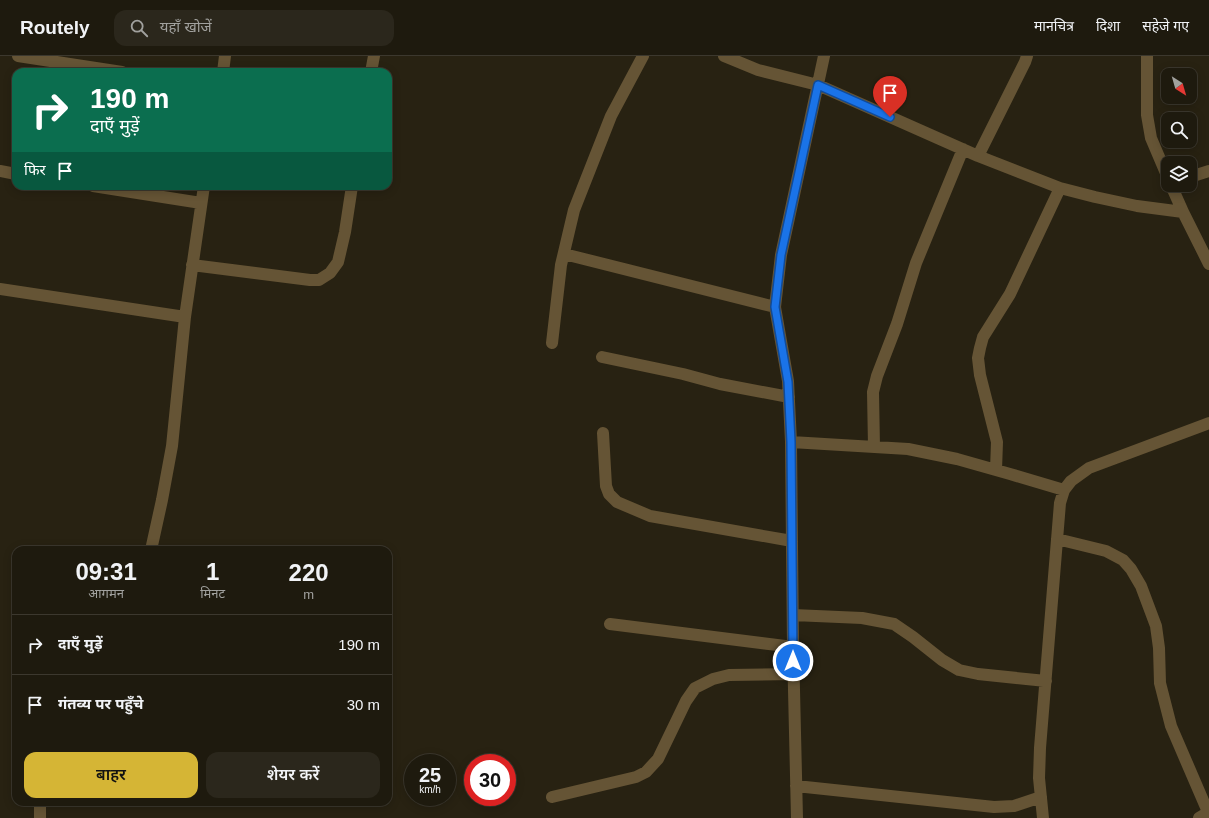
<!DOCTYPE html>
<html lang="hi">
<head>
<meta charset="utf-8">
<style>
  body { margin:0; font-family:Helvetica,"Noto Sans Devanagari",sans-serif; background:#2b271c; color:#f1f3f6; height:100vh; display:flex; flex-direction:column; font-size:15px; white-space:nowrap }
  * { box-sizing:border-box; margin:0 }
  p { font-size:13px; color:#a1a19e }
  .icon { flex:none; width:22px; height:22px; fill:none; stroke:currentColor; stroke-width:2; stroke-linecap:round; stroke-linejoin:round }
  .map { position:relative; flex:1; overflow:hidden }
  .details { position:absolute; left:12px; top:490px; width:380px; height:260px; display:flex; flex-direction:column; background:#1e1a0e; border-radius:12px; box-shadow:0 2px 10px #0003,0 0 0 1px #3c382e }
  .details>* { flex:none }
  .top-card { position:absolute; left:12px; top:12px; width:380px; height:122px; border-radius:12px; box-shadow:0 2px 10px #0003,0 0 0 1px #3c382e; background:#0b6e4f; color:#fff; overflow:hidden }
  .needle { width:26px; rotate:143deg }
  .controls { position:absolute; left:1161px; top:12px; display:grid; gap:8px }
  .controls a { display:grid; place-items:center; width:36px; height:36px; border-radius:8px; background:#1e1a0e; box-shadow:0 2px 10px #0003,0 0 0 1px #3c382e; font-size:20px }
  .speed { position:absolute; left:404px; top:698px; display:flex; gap:8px; font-size:20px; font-weight:700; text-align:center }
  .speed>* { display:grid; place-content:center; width:52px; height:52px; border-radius:50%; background:#1e1a0e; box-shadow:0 2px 10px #0003,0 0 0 1px #3c382e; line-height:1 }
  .speed small { font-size:10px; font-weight:400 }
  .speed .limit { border:6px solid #d22; background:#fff; color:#111 }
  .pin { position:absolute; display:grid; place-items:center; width:34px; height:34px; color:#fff; margin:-41px -17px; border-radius:50% 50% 50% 0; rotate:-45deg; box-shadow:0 0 4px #0007 }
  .pin .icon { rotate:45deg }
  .me { position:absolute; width:44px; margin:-22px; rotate:0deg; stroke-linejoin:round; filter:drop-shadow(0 0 3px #0008) }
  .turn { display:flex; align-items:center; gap:14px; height:84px; padding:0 12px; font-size:18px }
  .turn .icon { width:52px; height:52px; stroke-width:2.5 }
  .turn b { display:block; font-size:28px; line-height:34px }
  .then { display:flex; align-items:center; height:38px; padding:0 12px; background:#0003; gap:8px; font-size:15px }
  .eta { display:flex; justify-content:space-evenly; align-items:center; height:68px; text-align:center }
  .eta b { font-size:24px; font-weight:600; line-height:28px }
  .primary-button { display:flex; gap:8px; margin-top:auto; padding:8px 12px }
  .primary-button a { flex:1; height:46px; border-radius:12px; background:#d5b535; color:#111; font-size:16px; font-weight:600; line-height:46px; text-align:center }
  .primary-button a+a { background:#2b271c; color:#f1f3f6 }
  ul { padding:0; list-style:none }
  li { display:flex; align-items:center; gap:12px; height:60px; padding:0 12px; border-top:1px solid #3c382e }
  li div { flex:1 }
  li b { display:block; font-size:15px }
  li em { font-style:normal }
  header { display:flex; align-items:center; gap:24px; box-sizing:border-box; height:56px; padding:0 20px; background:#1e1a0e; border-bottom:1px solid #3c382e }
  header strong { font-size:19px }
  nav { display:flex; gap:22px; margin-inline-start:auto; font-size:14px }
  .search { width:280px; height:36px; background:#2b271c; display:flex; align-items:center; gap:10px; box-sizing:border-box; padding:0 14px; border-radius:12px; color:#a1a19e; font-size:15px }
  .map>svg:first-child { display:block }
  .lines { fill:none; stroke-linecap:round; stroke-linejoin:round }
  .minor { stroke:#655435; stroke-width:12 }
  .route-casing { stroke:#114b97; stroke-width:10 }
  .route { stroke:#1a73e8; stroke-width:7 }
</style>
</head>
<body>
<header>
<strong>Routely</strong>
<div class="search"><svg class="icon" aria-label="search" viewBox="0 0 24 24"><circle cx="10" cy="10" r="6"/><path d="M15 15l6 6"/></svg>यहाँ खोजें</div>
<nav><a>मानचित्र</a><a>दिशा</a><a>सहेजे गए</a></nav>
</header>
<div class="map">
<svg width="1209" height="762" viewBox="0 0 1209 762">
  <rect width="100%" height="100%" fill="#282212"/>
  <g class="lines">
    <path class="minor" d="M18 0 122 16
      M724 0 758 14 818 29 978 100 1060 132 1095 141 1137 150 1183 156
      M1147 0V59L1151 82 1168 122
      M223 16 225 0
      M371 16 374 0
      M978 100 1025 6 1027 0
      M0 115 16 118
      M1190 121 1209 115
      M1171 129 1183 156 1209 208
      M93 130 201 147
      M564 198 775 251
      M192 209 310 224H319L330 217 338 206 345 176 352 130
      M0 233 185 261
      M552 287 561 209 574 154 611 60 643 0
      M602 301 683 318 720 328 789 341
      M603 377 606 430 609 438 617 446 650 460 792 485
      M791 386 908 393 957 403 1010 418 1064 434
      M874 391 873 336 877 320 897 268 916 207 963 93
      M996 414 997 386 980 319 978 302 980 292 983 281 1010 238 1060 132
      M1057 483 1106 495 1123 504 1131 513 1141 530 1156 570 1159 592 1160 627 1171 670 1208 756
      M151 494 162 444 172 390 185 261 204 130
      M793 559 862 562 894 568 913 581 942 604 959 614 978 618 1046 625
      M610 568 793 591
      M796 730 994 751 1014 750 1041 741
      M552 741 636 721 646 716 658 703 686 645 695 632 713 623 729 619 793 618
      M40 746V762
      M797 762 793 591 791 386 788 325 775 251 781 199 824 0
      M1043 762 1039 722 1040 692 1060 447 1064 434 1071 425 1089 412 1209 367
      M1199 762 1209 756"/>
  </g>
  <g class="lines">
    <defs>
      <path id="route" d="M793 605 791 386 788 326 775 251 781 199 818 29 890 61"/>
    </defs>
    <use href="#route" class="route-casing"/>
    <use href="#route" class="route"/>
  </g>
</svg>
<div class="controls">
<a><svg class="needle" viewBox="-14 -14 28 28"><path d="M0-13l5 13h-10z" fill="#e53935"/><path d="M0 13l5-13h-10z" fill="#a1a19e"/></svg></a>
<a><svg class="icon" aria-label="search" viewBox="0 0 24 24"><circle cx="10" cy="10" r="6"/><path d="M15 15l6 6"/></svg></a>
<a><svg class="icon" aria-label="layers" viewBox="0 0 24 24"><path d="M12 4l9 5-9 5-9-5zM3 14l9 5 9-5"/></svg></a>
</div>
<div class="speed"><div>25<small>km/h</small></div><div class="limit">30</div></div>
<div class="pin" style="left:890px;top:61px;background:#d93025"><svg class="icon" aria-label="arrive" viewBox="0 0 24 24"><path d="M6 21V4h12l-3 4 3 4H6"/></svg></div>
<svg class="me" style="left:793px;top:605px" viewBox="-20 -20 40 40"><circle r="17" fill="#1a73e8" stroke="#fff" stroke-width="3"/><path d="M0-11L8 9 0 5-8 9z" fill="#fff"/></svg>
<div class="top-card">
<div class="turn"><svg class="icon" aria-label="right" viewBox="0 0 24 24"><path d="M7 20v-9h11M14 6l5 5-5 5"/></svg><div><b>190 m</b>दाएँ मुड़ें</div></div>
<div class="then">फिर<svg class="icon" aria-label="arrive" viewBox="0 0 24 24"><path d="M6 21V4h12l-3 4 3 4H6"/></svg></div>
</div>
<section class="details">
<div class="eta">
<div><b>09:31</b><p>आगमन</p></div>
<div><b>1</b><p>मिनट</p></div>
<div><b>220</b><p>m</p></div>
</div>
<ul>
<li><svg class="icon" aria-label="right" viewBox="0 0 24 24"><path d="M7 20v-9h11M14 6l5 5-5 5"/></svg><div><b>दाएँ मुड़ें</b></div><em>190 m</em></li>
<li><svg class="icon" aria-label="arrive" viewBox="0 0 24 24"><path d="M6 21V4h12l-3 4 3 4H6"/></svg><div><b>गंतव्य पर पहुँचे</b></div><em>30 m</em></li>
</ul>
<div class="primary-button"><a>बाहर</a><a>शेयर करें</a></div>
</section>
</div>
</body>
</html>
